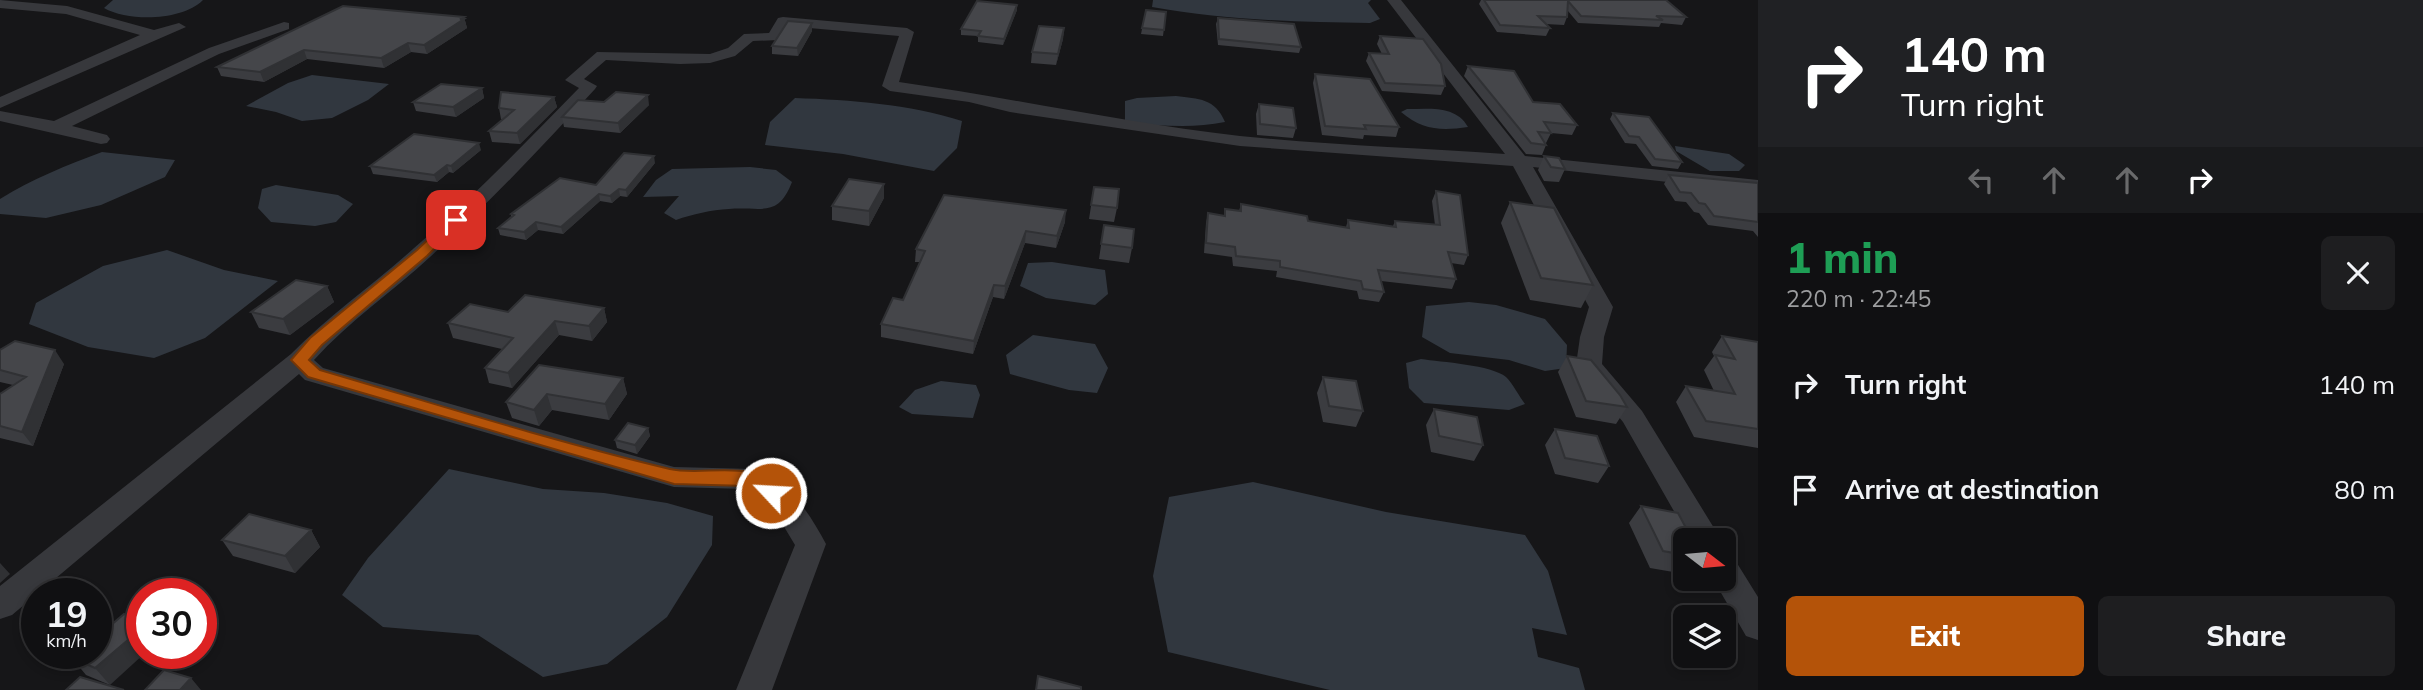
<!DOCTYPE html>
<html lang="en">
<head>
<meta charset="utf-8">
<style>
  body { margin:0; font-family:Mulish,sans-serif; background:#1e1e20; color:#f1f3f6; height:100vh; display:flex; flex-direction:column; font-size:26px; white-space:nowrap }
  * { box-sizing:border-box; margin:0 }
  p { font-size:23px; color:#9c9d9f }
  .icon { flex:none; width:38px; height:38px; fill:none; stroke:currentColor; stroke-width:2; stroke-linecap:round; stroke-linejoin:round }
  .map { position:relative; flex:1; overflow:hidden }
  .drawer { display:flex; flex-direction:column; background:#101012; width:665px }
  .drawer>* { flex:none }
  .hud { background:#202124; color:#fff; overflow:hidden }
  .needle { width:46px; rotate:106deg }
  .fabs { position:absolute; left:1673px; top:528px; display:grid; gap:14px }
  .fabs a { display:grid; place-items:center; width:63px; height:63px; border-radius:10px; background:#101012; box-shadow:0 4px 10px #0003,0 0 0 2px #303032; font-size:35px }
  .speed { position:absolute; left:21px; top:578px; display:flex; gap:14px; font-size:35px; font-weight:700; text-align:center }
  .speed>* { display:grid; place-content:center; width:91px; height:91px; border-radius:50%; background:#101012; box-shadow:0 4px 10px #0003,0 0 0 2px #303032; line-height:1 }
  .speed small { font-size:18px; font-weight:400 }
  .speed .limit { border:10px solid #d22; background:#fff; color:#111 }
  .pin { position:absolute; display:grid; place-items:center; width:60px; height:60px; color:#fff; margin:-30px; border-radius:14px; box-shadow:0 4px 10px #0006 }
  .me { position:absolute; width:77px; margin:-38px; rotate:295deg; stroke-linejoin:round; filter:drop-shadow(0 0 5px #0008) }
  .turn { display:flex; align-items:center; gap:24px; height:147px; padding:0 28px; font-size:32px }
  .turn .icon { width:91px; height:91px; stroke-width:2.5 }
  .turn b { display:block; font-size:49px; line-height:60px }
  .lanes { display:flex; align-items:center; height:66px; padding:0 28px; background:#0003; justify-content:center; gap:35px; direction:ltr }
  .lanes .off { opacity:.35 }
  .round { display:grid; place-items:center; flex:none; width:74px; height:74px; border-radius:10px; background:#1e1e20 }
  .head { display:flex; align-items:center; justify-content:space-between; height:119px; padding:0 28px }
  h1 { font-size:42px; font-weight:800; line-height:52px; color:#1e9e55 }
  .cta { display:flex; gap:14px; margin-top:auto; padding:14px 28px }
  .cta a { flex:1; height:80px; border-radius:10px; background:#b45309; color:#fff; font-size:28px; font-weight:800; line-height:80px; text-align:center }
  .cta a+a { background:#1e1e20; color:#f1f3f6 }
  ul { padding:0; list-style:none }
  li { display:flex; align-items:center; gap:21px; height:105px; padding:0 28px }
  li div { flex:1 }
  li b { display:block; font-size:26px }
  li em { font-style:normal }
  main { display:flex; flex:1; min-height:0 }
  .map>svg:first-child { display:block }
  .water { fill:#31373f }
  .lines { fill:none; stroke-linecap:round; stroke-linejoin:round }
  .street { fill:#37383c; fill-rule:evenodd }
  .wall { fill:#3b3c40 }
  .shaded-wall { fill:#303134 }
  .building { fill:#45464a; stroke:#303134; stroke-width:2 }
  .route { fill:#b45309; stroke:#753606; stroke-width:2 }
</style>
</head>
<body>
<main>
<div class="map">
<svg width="1758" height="690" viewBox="0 0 1758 690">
  <rect width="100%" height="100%" fill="#161618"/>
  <path class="water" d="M113 0H203C182 21 129 22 104 8Z
    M1153 0H1371L1368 3 1380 19 1370 23C1296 22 1224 20 1152 7Z
    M312 75 389 84 368 100 332 118 302 121 276 112 246 106 288 83Z
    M1176 96C1199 99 1215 98 1225 122 1192 129 1158 125 1125 123V101L1137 98Z
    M795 98C851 100 909 104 962 121L957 148 934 171 843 154 765 145 770 122Z
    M1407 109C1429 109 1456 105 1468 127 1441 131 1422 130 1401 112Z
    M1675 146 1729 154 1745 165 1739 171H1710L1676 151Z
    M102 152 175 160 165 177 101 205 46 218 0 214V199C32 179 67 165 102 152Z
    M750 167 776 170 792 182C778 219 760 206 729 209 711 210 693 214 676 220L664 213 679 196 643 197 656 180 672 169Z
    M276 185 338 195 353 204 336 222 315 226 271 222 258 208 262 189Z
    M167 250 224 270 278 281 205 338 154 358 88 347 29 324 36 303 103 266Z
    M1052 262 1105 270 1108 294 1095 305 1046 298 1020 286 1028 263Z
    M1469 302 1496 305 1545 319 1567 345 1566 368 1545 371 1509 360 1450 353 1422 337 1426 306Z
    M1033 335 1095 344 1108 368 1097 393 1069 390 1010 374 1006 355Z
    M1421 359C1441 362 1492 365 1506 377 1513 384 1519 396 1525 404L1509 410 1424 403 1409 388 1406 363Z
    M941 381 976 385 980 395 973 418 912 414 899 407 915 390Z
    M449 469 543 489 604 493 667 503 713 516 712 545 667 617 607 664 543 677 478 635 383 627 342 595 368 558Z
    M1253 482 1386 512 1525 535 1548 571 1567 635 1532 628 1538 657 1579 668 1585 690H1330L1168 652 1153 576 1169 497Z"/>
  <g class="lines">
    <path class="street" d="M0 0 67 6 154 30 179 23 186 27 0 108V97L140 35 66 14 0 8Z
      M1387 0H1401L1525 156 1758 180V192L1533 167 1613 307 1604 337 1602 364 1642 411 1722 541H1691L1623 422 1576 365 1580 337 1589 307 1513 166 1240 146 1010 112 969 102 890 91 882 86 899 36 787 26 778 40 753 41 735 56 710 63 680 64 606 60 584 79 597 86 595 89C542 147 488 204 430 257 392 292 349 321 314 360L323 368 674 467 753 469C788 479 810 514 826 544L772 690H736L795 545 777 515 746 489 674 487 305 380 299 374 12 615 0 619V586L291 354C329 315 373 285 413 249 472 199 525 143 579 88L565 80 597 52 710 54 728 48 744 34 769 33 778 18 783 17 907 28 914 32 899 82C1013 98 1126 123 1240 136 1328 145 1417 148 1505 154Z
      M284 22 289 23V29L219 54 72 126 107 135 110 139 107 143 101 144 0 121V111L54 121 209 48Z
      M1724 556 1735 560 1758 597V640L1746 636 1713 579H1724Z"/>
  </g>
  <path class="wall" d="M1481 0H1666L1686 17 1682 25 1661 23 1659 27 1578 23 1568 11 1567 17 1564 25 1545 24 1550 28 1546 36 1497 32 1479 4Z
    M1017 5V10L1003 45 978 42V36L961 35V29Z
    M1146 10 1166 12 1163 36 1141 34Z
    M464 17 467 28 427 54 411 52 384 68 307 59 264 82 221 76 217 67Z
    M1218 18 1301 47 1299 53 1218 45 1216 24Z
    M812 23V31L798 56 772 54V46Z
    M1064 28 1063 39 1056 65 1031 63 1032 52Z
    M1380 36 1445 86 1441 95 1382 91 1366 61 1369 53 1382 54 1377 44Z
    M1468 66 1577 125 1572 135 1551 133 1546 143H1545L1546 145 1542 155 1526 154 1464 76Z
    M1315 74 1399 127 1396 137 1364 135 1363 139 1322 135 1313 83Z
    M482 88 484 98 456 117 416 111 413 102Z
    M554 97 557 107 520 144 492 142 489 131 503 119H501L499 108Z
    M604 102 649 105 620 133 564 127 562 117Z
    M1259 104 1296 128 1293 138 1257 135 1256 114Z
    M1613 113 1682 162 1678 169 1652 166 1636 144 1625 143 1610 119Z
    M481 150 453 173 449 172 437 182 373 174 370 166Z
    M1544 156 1565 169 1559 182 1544 181 1538 170Z
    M655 163 627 197 620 196 612 203 600 201 563 234 538 230 526 240 500 235 498 228 511 217V214Z
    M1669 175 1758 183V237L1753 231 1708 225 1699 213 1694 212 1686 202 1675 201 1664 184Z
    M1094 187 1117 208 1114 222 1089 219Z
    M1436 191 1468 255 1464 265 1451 263 1456 279 1452 289 1381 281 1384 292 1379 302 1359 299 1357 291 1276 277 1277 271 1233 266 1232 257 1204 253 1206 223 1208 213 1224 216 1225 209 1239 211 1241 204 1308 221 1346 227 1348 220 1393 226 1395 221 1435 225 1432 201Z
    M884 198 869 226 832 220V206Z
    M1510 202 1593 285 1581 308 1530 300 1501 223Z
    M1065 222 1056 248 1025 243 1004 299 993 297 973 354 881 337V324L903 300 920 262H915L916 249Z
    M1104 225 1132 248 1129 263 1099 259Z
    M327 286 334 302 290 335 259 328 251 312Z
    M604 308 607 322 592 341 559 335 512 388 489 383 485 368 502 349 453 338 448 323 508 312Z
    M1722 336 1758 342V448L1694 437 1676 402 1686 386 1714 391 1704 370 1714 356 1712 352Z
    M0 350 64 364 33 446 0 438V394L13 385 0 382Z
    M1567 356 1627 407 1616 424 1576 417 1558 372Z
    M1323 377 1363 411 1356 427 1323 422 1317 393Z
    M623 378 627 394 609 420 552 410 539 426 512 418 506 402Z
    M1434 409 1483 445 1474 461 1431 452 1426 425Z
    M648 428 650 436 637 454 617 448 615 440Z
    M1555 429 1609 466 1598 483 1555 474 1545 445Z
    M1641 506 1685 541V574L1650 568 1629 523Z
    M311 530 320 547 295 573 233 556 222 540Z
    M96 653 110 685 86 675 72 658Z"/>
  <path class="shaded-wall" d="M1017 5V10L1003 45 1004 39Z
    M464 17 467 28 427 54 424 45Z
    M812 23V31L798 56 797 48Z
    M1064 28 1063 39 1056 65 1058 54Z
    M408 43 411 52 384 68 381 58Z
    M304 50 307 59 264 82 260 72Z
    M482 88 484 98 456 117 453 107Z
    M648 95 649 105 620 133 618 123Z
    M554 97 557 107 520 144 517 133Z
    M479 143 481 150 453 173 451 166Z
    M654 156 655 163 627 197 626 190Z
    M447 165 449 172 437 182 434 175Z
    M884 184V198L869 226V211Z
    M619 189 620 196 612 203 610 196Z
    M599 194 600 201 563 234 561 227Z
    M1066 210 1065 222 1056 248 1057 236Z
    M536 222 538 230 526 240 524 232Z
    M1026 231 1025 243 1004 299 1005 286Z
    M994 285 993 297 973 354 974 341Z
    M327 286 334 302 290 335 283 319Z
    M604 308 607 322 592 341 589 326Z
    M555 321 559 335 512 388 508 373Z
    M55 350 64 364 33 446 22 432Z
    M623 378 627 394 609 420 605 404Z
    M547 394 552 410 539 426 534 410Z
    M648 428 650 436 637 454 635 445Z
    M311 530 320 547 295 573 285 556Z
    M0 563 10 574 0 583Z
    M142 628V653H145L110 685 95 668Z
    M191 678 201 690H180Z"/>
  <path class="building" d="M1484 0H1666L1686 17 1656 16 1663 20 1581 16 1568 1 1567 17 1538 16 1550 28 1500 25Z
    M977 1 1017 5 1004 39 978 36 981 31 961 29Z
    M343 6 464 17 460 19H464L424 45 408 43 381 58 304 50 260 72 217 67Z
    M1146 10 1166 12 1164 30 1142 28Z
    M1218 18 1294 24 1301 47 1219 39Z
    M788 21 812 23 797 48 772 46Z
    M1039 26 1064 28 1058 54 1032 52Z
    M1380 36 1423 39 1441 64 1445 86 1385 83 1369 53 1389 54Z
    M1468 66 1514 71 1533 102 1560 104 1577 125 1544 122 1551 133 1538 132 1546 145 1531 143Z
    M1315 74 1370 79 1399 127 1364 125 1366 129 1325 126Z
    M441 84 482 88 453 107 413 102Z
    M501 92 554 97 517 133 489 131 514 110 499 108Z
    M616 92 648 95 618 123 562 117 578 100 604 102Z
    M1259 104 1293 108 1296 128 1260 124Z
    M1613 113 1649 117 1682 162 1655 159 1639 137 1629 136Z
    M414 134 479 143 451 166 447 165 434 175 370 166Z
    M624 153 654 156 626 190 619 189 610 196 599 194 561 227 536 222 524 232 498 228 514 215 511 214 560 178 596 185Z
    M1544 156 1559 158 1565 169 1551 167Z
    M1669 175 1758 183V222L1714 216 1705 204 1699 203 1691 193 1680 192Z
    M849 179 884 184 869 211 832 206Z
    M1094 187 1119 189 1117 208 1091 205Z
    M1436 191 1460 195 1468 255 1448 252 1456 279 1378 270 1384 292 1363 289 1361 281 1280 267V261L1236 256 1235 247 1206 243 1208 213 1225 216V209L1241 211V204L1307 216 1308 221 1349 228 1348 220 1396 227 1395 221 1440 225Z
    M944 195 1066 210 1057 236 1026 231 1005 286 994 285 974 341 881 324 893 298 903 300 925 251 916 249Z
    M1510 202 1554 208 1593 285 1541 278Z
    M1104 225 1134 229 1132 248 1101 244Z
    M296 280 327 286 283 319 251 312Z
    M525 295 604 308 589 326 555 321 508 373 485 368 513 338 448 323 470 304 508 312Z
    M1722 336 1758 342V429L1706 421 1686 386 1735 394 1715 355 1735 359Z
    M15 341 55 350 22 432 0 426V394L26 377 0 370V350Z
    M1567 356 1591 360 1620 395 1627 407 1586 401Z
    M539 365 623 378 605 404 547 394 534 410 506 402Z
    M1323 377 1356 381 1363 411 1329 406Z
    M1434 409 1477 417 1483 445 1439 436Z
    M628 423 648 428 635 445 615 440Z
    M1555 429 1597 436 1609 466 1565 458Z
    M1641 506 1678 513 1693 541H1685V555L1663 551Z
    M249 514 311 530 285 556 222 540Z
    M124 614 142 621V628L95 668 72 658 78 653H96V638Z
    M164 670 191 678 180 690H145Z
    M1038 676 1081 687V690H1036Z
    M80 677 124 690H66Z"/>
  <path class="route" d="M456 217 462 220 460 223 427 256 322 345 309 360 320 370C436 404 552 441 670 469 704 477 760 456 780 493L777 498H764L748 486 674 484 308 377 291 360 310 338 417 250 451 218Z"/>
</svg>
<div class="fabs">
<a><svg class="needle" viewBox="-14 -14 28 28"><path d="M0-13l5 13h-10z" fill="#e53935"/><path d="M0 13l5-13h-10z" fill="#9c9d9f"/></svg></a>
<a><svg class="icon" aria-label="layers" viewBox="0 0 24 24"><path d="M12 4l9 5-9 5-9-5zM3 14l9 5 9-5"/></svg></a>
</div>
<div class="speed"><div>19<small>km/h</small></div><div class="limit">30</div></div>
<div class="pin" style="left:456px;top:220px;background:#d93025"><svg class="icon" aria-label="arrive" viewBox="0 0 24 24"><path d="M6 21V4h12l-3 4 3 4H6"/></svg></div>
<svg class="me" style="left:771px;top:493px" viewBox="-20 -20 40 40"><circle r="17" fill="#b45309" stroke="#fff" stroke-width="3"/><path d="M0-11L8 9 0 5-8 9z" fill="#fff"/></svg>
</div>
<section class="drawer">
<div class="hud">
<div class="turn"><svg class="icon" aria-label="right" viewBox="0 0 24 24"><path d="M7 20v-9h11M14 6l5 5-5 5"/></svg><div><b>140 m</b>Turn right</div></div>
<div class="lanes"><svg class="icon off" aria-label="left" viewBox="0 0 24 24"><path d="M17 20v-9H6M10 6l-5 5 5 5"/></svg><svg class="icon off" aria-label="ahead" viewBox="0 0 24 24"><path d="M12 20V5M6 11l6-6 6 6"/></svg><svg class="icon off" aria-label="ahead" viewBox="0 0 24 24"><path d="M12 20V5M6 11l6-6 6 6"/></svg><svg class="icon" aria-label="right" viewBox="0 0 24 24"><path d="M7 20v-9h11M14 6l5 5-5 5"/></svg></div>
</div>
<div class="head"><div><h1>1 min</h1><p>220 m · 22:45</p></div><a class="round"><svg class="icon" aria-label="close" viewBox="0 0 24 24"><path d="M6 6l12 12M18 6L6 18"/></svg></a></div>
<ul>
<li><svg class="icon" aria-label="right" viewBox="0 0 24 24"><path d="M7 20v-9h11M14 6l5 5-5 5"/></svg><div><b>Turn right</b></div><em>140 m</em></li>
<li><svg class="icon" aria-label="arrive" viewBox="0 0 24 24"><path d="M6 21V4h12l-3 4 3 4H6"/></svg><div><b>Arrive at destination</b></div><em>80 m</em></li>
</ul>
<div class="cta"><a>Exit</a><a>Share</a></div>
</section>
</main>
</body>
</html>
